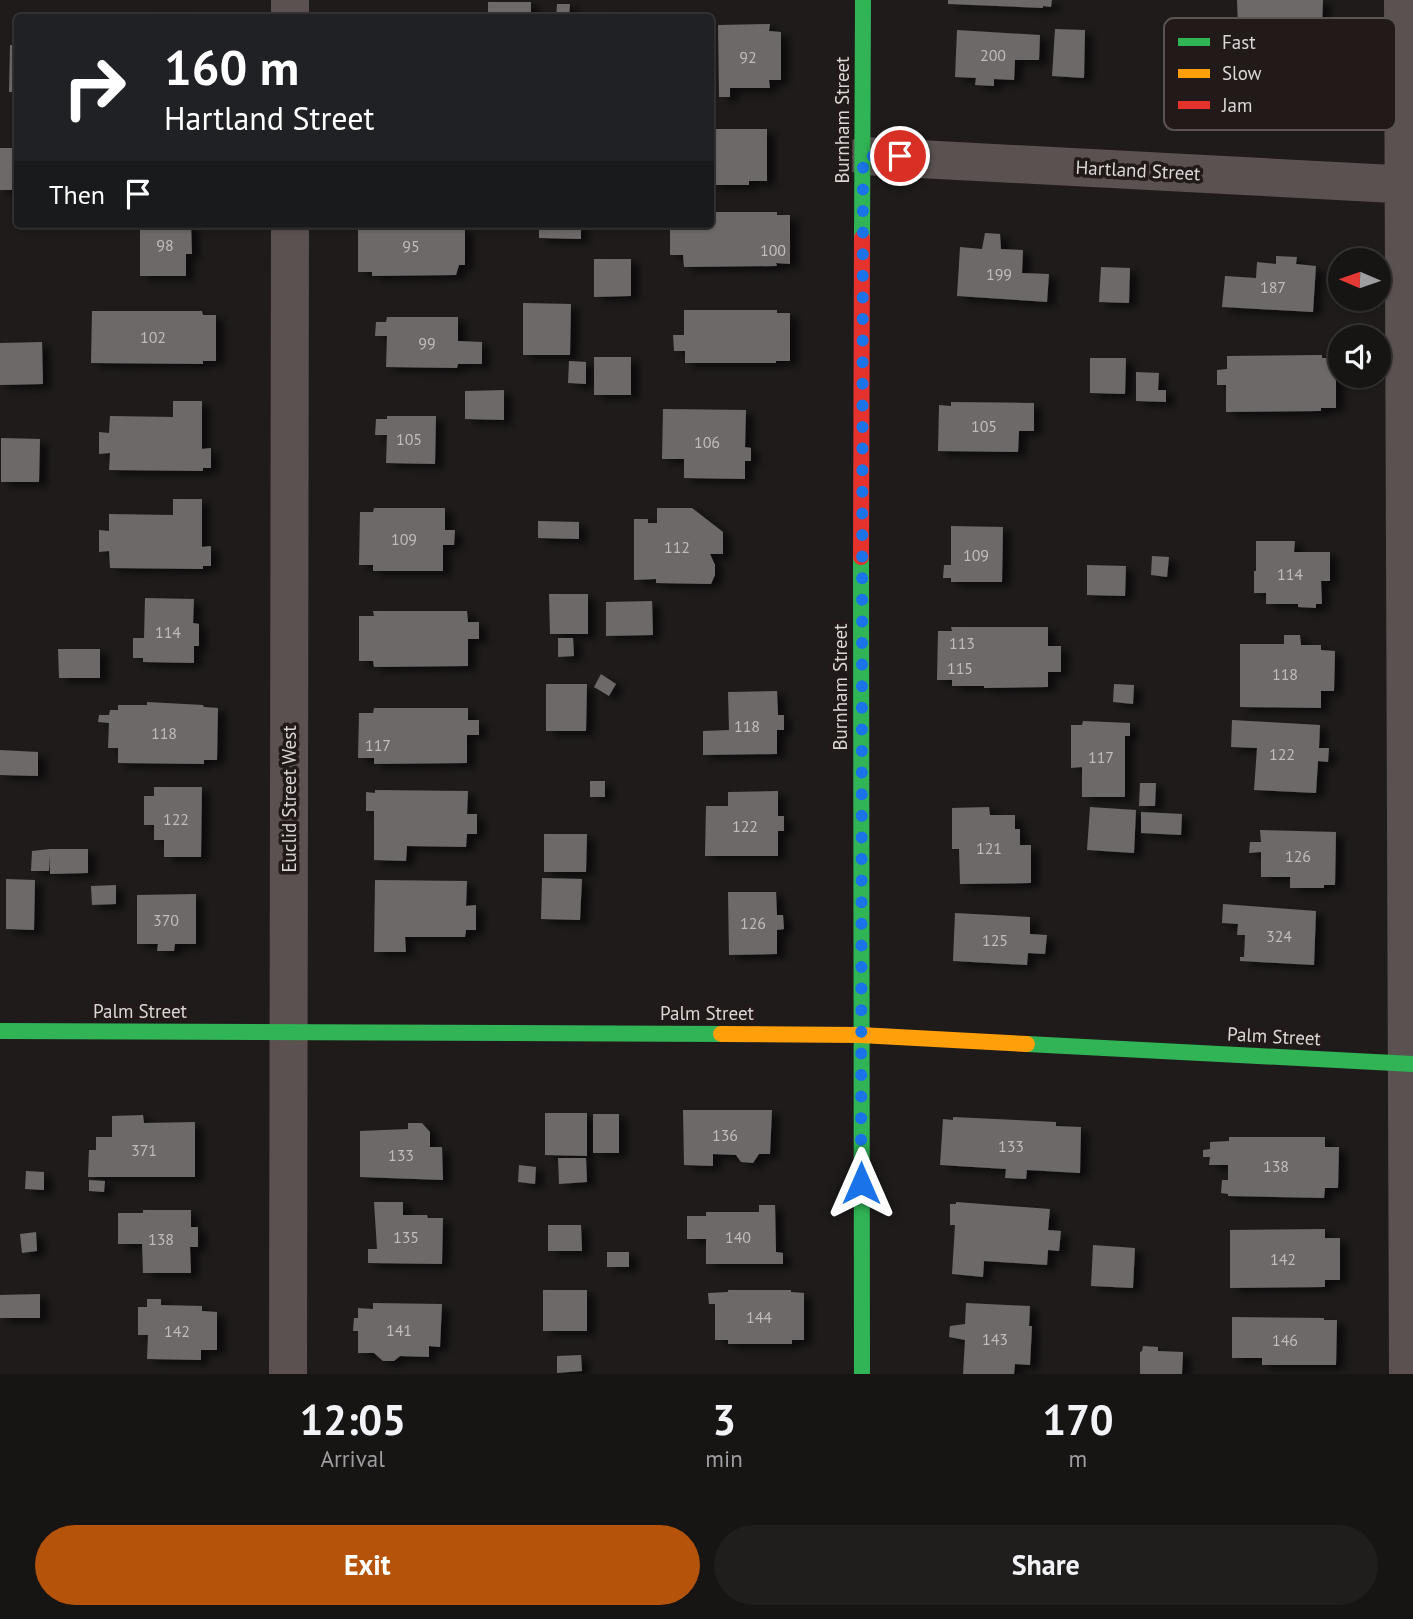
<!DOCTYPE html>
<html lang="en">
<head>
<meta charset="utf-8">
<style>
  body { margin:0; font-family:"PT Sans",sans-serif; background:#201d1d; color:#f1f3f6; height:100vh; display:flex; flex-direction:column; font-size:26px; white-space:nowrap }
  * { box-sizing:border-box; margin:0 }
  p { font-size:23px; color:#9e9ea0 }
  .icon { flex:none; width:38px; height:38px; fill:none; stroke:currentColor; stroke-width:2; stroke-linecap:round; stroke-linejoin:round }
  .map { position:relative; height:1374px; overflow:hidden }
  .panel { display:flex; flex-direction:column; background:#171414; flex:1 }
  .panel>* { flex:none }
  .top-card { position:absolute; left:14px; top:14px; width:700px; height:214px; border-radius:7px; box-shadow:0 2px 5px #0004,0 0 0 2px #363334; background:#202124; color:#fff; overflow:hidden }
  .needle { width:46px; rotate:272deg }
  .controls { position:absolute; left:1328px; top:248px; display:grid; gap:14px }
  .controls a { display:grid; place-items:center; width:63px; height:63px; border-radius:50%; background:#171414; box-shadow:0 2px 5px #0004,0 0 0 2px #363334; font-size:35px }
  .pin { position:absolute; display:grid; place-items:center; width:60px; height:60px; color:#fff; margin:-30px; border:4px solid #fff; border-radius:50%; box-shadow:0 2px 7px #0007 }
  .me { position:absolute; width:77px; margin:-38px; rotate:0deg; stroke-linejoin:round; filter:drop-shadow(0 0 5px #0008) }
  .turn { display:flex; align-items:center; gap:24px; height:147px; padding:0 35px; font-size:32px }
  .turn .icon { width:91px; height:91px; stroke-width:2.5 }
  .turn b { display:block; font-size:49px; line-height:60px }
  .then { display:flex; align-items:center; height:66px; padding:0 35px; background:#0003; gap:14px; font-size:26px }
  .eta { display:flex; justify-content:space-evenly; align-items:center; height:119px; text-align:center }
  .eta b { font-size:42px; font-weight:800; line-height:49px }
  .action { display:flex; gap:14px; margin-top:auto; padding:14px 35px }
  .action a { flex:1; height:80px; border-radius:42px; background:#b45309; color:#fff; font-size:28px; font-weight:800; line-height:80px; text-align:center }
  .action a+a { background:#201d1d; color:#f1f3f6 }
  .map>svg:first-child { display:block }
  .building { fill:#6d6969; filter:url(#shadow) }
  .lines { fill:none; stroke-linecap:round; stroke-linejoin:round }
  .street { stroke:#5b5151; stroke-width:38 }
  .fast { stroke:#30b455; stroke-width:16 }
  .slow { stroke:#ff9f0a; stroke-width:16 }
  .jam { stroke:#e5322d; stroke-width:16 }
  .route { stroke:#1a73e8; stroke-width:12; stroke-dasharray:0 21.6 }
  .labels { text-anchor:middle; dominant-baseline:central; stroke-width:7; stroke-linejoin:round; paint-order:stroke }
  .number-label { font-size:16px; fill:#c0bcbb }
  .street-label { font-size:19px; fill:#dcd7d6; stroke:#211a19 }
  .key { fill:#211a19; stroke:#595352; stroke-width:2 }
  .key-label { font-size:19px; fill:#dcd7d6 }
</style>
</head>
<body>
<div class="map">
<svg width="1413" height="1374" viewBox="0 0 1413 1374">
  <defs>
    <filter id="shadow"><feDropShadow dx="8" dy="4.5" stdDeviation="3.5" flood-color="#0009"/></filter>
  </defs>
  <rect width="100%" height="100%" fill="#1f1b1b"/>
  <path class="building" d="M948 0H1052L1051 7 1043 6V8L948 4Z
    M1237 0H1323L1322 27 1250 30 1251 27H1238Z
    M488 2H531V18H488Z
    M557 4H570L569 18H556Z
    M602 12 638 13 637 18H602Z
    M140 13H190V18H140Z
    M770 24 769 31 781 32V80H769L770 88H730V97H719L718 25Z
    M1055 29 1085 30 1084 78 1052 76Z
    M957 30 1040 35 1039 60H1015L1014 80 994 79V86L975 85 976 78 955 77Z
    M10 45H18V92H9Z
    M710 129H767V181H749V185H710Z
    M0 148H18V190H0Z
    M710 212H777V215H790V264L776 263 777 266 684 267 683 255H670V224H710Z
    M140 224H191L192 254H186V276H140Z
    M358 224H456V228L465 227V265H459L456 275 372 276V272H358Z
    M539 224H581V239L539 238Z
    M985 233 1000 234 1001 249 1023 250 1022 273 1049 274 1047 302 957 296 960 247 982 249Z
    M1276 256 1297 257 1296 264 1316 266 1313 312 1222 307 1225 276 1256 278 1257 262 1276 264Z
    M594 259H631V296L594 297Z
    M1101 267 1130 268 1129 303 1099 302Z
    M523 303 571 304 570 355H523Z
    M684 310H777V313H790V361H776V363H685V351H674L673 335H684Z
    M92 311H202L203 315H216V361H203V364L91 363Z
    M387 317H458V341L482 342V364H458L457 368 386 367 387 336H375L376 322H386Z
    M42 342 43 384 0 385V343Z
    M1322 355V358H1336V408H1321V411L1226 412V385H1217V370L1227 369V356Z
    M594 357H631V395H594Z
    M1090 358H1126L1125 394 1090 393Z
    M569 361 586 362V384L568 383Z
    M1136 372 1159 373 1158 390H1166V402L1136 401Z
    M504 390V420L465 419V391Z
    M173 401H202V449L211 448V468H203V471L109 470 110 453 99 454V432L109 433 110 416 173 417Z
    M951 402 1034 403V431H1019L1018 452 938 451 939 405 951 406Z
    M663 409 746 410 745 447 751 448V461H745V479L684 478V459H662Z
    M387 416H436L435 464 386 463 387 435H375L376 419H387Z
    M1 438 40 439 39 482H1Z
    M173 499H202V547L211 546V566H203V569L110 568 109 551 99 552V530L109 531V514L173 515Z
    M374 508H445V530H455L454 545H443V571H373V565H359L360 512H373Z
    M657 508H692L723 532V554H710L715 565V575L711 584 656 583V579L634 580V519H648V523H657Z
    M538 521 579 522V539L538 538Z
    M951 526 1003 527 1002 582H951V578H943L944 565H951Z
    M1256 541H1295L1294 552H1330V581H1321L1322 604H1316V608L1298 607V604H1266V593H1254V571H1256Z
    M1152 556 1169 557 1167 577 1151 575Z
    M1087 565 1126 566 1125 596 1087 595Z
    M549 594H588V634H550Z
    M145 598 194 599 193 623 199 624V646H194V663L143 662V658H133V638H144Z
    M652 601 653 635 606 636V602Z
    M373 611H467L468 622H479V639H468V666L374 667 373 661H359V616H374Z
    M951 627H1048V646H1061V672H1048V687L984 688V686H952V680H937L938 631H952Z
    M1284 635H1300L1301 645H1321V650L1335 651 1334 691H1321V708L1240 707V644H1284Z
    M558 638H573L574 656 558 657Z
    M58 649H100V678H59Z
    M601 674 616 684 609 696 594 687Z
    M546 684H587L586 731H546Z
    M1114 684 1134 685 1133 704 1113 702Z
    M777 691 778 715H784V730H777V754L703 755V731L729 730 728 692Z
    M147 702 203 705 204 707 218 708 217 760H204V764L118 763V748H108L109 723 98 722 99 715H109L110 710H118V705H147Z
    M374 708H468V720H479V735H467V763L374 764V758H358L359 713H373Z
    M1232 720 1320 725 1319 748H1329L1328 762 1318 761 1316 793 1254 790 1257 748 1231 747Z
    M1083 721 1130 723V736H1125V797H1082V767L1071 768V725H1082Z
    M0 750 38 752V776L0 775Z
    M590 781H605V797H590Z
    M1140 783H1156L1155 806H1139Z
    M154 787H202L201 857H164V840H154V825H144V796H154Z
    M375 790 468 791 467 814H477V834H467L466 847 407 846 406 861 374 860V811H366V792L375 793Z
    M778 791V816H784V831H778V856H705L706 806H728V792Z
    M989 807 990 815H1015V829H1020V845H1031V883L960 884 959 849H952V808Z
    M1090 807 1136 810 1134 853 1087 850Z
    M1141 812 1182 814 1181 835 1141 833Z
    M1260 830 1336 832 1335 885H1324V888H1290V877H1261V852L1249 853 1250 842H1261Z
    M544 834H587L586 872H544Z
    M50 849H88V873L50 874V855L49 871H31L32 851Z
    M542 878 582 879 580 920 541 919Z
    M6 879 35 880 34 930 6 929Z
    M375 880 467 881 466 906 476 905V930H466L465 937H405L406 952H374Z
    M116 885V904L92 905 91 886Z
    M728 892H776L777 915H783L784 929 777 930V954L729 955Z
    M196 894V944H175L174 951H157L158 944H137V895Z
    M1223 904 1316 911 1314 965 1240 961V957H1244L1245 935H1237L1238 924 1222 923Z
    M955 913 1030 917V934L1047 935 1045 954 1028 953 1027 965 953 961Z
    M683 1110H772L770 1154H759L753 1163 741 1162 736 1155 713 1154V1166L684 1165Z
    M545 1113H587V1156L545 1155Z
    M593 1114H619V1153H593Z
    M143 1115 144 1123 195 1122V1177H88L89 1150H96V1137H112V1116Z
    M953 1117 1056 1122V1126L1081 1127 1080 1173 1027 1170 1026 1179 1005 1178 1006 1169 940 1165 943 1119 953 1120Z
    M408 1123H422L430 1132V1147H442L443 1180 360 1177V1131L408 1129Z
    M1229 1137H1325V1147H1339L1338 1188H1325L1324 1198 1228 1196V1194L1221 1193 1222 1180H1228V1165H1209L1210 1157H1203V1150L1210 1149V1142L1229 1141Z
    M558 1158H586L587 1182 559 1184Z
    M519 1165 536 1167 535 1184 518 1182Z
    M26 1171 44 1172V1190L25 1189Z
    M89 1180 105 1181 104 1192 89 1191Z
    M374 1202H403V1215H427L428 1218H443L442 1264 368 1263V1249H377Z
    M956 1202 1050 1209 1048 1230 1061 1231 1059 1251 1048 1250 1047 1265 984 1261 983 1277 952 1274 955 1225H950V1204H956Z
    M759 1205H775L776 1252 783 1253V1264H706V1239H687V1216H706V1212H759Z
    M143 1210H191V1227H198V1247H190L191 1273H143L142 1244H118V1213H143Z
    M548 1225H581L582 1251H548Z
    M1325 1229V1238H1340V1280H1325V1287L1230 1288V1230Z
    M36 1232 37 1251 22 1253 20 1234Z
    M1093 1245 1135 1248 1133 1288 1091 1286Z
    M607 1252H629V1267H607Z
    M543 1290H587V1331H543Z
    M728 1290H791V1292L804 1293V1340H792V1344H728V1340H715V1304H709L708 1293 728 1292Z
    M40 1294V1318H0V1295Z
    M147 1299H161V1305L202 1306V1311L217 1312V1350H201V1360L147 1359 148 1335H138V1307H147Z
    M373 1303 442 1304 440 1347 429 1346V1357L400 1356 394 1361H383L374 1353H358V1331H353L354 1318H358V1308L373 1309Z
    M966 1303 1030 1306 1029 1326H1032L1030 1365 1015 1364 1014 1374H963L965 1340 949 1337 950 1326 965 1324Z
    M1232 1317 1324 1318V1320H1337L1336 1365H1262V1358H1232Z
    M1143 1346 1158 1347V1351L1183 1352 1182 1374H1140V1352L1142 1351Z
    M581 1355 582 1371 557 1373V1356Z"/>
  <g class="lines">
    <path class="street" d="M1403 0 1408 1374
      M290 18V0
      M863 156 1413 185
      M288 1374 290 224"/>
    <path class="fast" d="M862 238 863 0
      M861 557 862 1374
      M0 1031 721 1034
      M1027 1044 1413 1064"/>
    <path class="slow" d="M721 1034 860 1035 1027 1044"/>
    <path class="jam" d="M861 557 862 238"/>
  </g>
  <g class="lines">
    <path class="route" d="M861 1183 863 156H900"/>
  </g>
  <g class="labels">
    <g class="number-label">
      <text x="993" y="55">200</text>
      <text x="748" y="57">92</text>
      <text x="165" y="245">98</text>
      <text x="411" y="246">95</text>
      <text x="773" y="250">100</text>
      <text x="999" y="274">199</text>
      <text x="1273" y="287">187</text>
      <text x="153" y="337">102</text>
      <text x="427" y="343">99</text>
      <text x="984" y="426">105</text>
      <text x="409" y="439">105</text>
      <text x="707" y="442">106</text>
      <text x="404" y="539">109</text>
      <text x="677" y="547">112</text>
      <text x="976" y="555">109</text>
      <text x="1290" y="574">114</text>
      <text x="168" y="632">114</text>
      <text x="962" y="643">113</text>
      <text x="960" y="668">115</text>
      <text x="1285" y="674">118</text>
      <text x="747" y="726">118</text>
      <text x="164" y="733">118</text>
      <text x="378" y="745">117</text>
      <text x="1282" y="754">122</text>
      <text x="1101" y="757">117</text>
      <text x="176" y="819">122</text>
      <text x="745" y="826">122</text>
      <text x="989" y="848">121</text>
      <text x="1298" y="856">126</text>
      <text x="166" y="920">370</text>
      <text x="753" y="923">126</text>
      <text x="1279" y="936">324</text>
      <text x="995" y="940">125</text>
      <text x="725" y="1135">136</text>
      <text x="1011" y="1146">133</text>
      <text x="144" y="1150">371</text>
      <text x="401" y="1155">133</text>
      <text x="1276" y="1166">138</text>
      <text x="406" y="1237">135</text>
      <text x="738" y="1237">140</text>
      <text x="161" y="1239">138</text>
      <text x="1283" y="1259">142</text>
      <text x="759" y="1317">144</text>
      <text x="399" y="1330">141</text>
      <text x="177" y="1331">142</text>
      <text x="995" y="1339">143</text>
      <text x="1285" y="1340">146</text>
    </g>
    <g class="street-label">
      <text transform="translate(842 120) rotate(-90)">Burnham Street</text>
      <text transform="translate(1138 170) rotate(3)">Hartland Street</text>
      <text transform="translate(840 687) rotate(-90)">Burnham Street</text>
      <text transform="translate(289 799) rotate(-90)">Euclid Street West</text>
      <text x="140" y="1011">Palm Street</text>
      <text x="707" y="1013">Palm Street</text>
      <text transform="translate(1274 1036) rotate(3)">Palm Street</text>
    </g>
  </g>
  <rect x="1164" y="18" width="232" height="112" rx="10" class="key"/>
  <rect x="1178" y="38" width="32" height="8" fill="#30b455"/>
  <rect x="1178" y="69" width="32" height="9" fill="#ff9f0a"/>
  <rect x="1178" y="101" width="32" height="8" fill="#e5322d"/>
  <g class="key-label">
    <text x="1222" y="49">Fast</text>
    <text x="1222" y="80">Slow</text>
    <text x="1222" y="112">Jam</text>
  </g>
</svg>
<div class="controls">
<a><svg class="needle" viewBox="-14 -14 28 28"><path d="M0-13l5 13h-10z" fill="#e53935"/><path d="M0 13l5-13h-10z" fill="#9e9ea0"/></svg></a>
<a><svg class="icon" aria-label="sound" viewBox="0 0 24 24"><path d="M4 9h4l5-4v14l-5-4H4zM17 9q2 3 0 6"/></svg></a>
</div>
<div class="pin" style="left:900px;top:156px;background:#d93025"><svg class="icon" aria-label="arrive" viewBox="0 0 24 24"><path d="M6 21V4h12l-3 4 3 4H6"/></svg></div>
<svg class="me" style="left:861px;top:1183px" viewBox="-20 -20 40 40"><path d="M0-17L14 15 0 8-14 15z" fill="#1a73e8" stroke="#fff" stroke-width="4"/></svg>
<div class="top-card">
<div class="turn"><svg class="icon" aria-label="right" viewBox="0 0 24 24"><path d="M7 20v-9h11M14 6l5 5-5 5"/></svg><div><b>160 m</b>Hartland Street</div></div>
<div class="then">Then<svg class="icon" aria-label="arrive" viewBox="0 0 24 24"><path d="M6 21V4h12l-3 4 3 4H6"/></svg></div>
</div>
</div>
<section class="panel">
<div class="eta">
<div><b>12:05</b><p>Arrival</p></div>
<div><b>3</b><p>min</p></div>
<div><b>170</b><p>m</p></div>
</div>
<div class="action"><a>Exit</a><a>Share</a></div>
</section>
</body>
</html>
